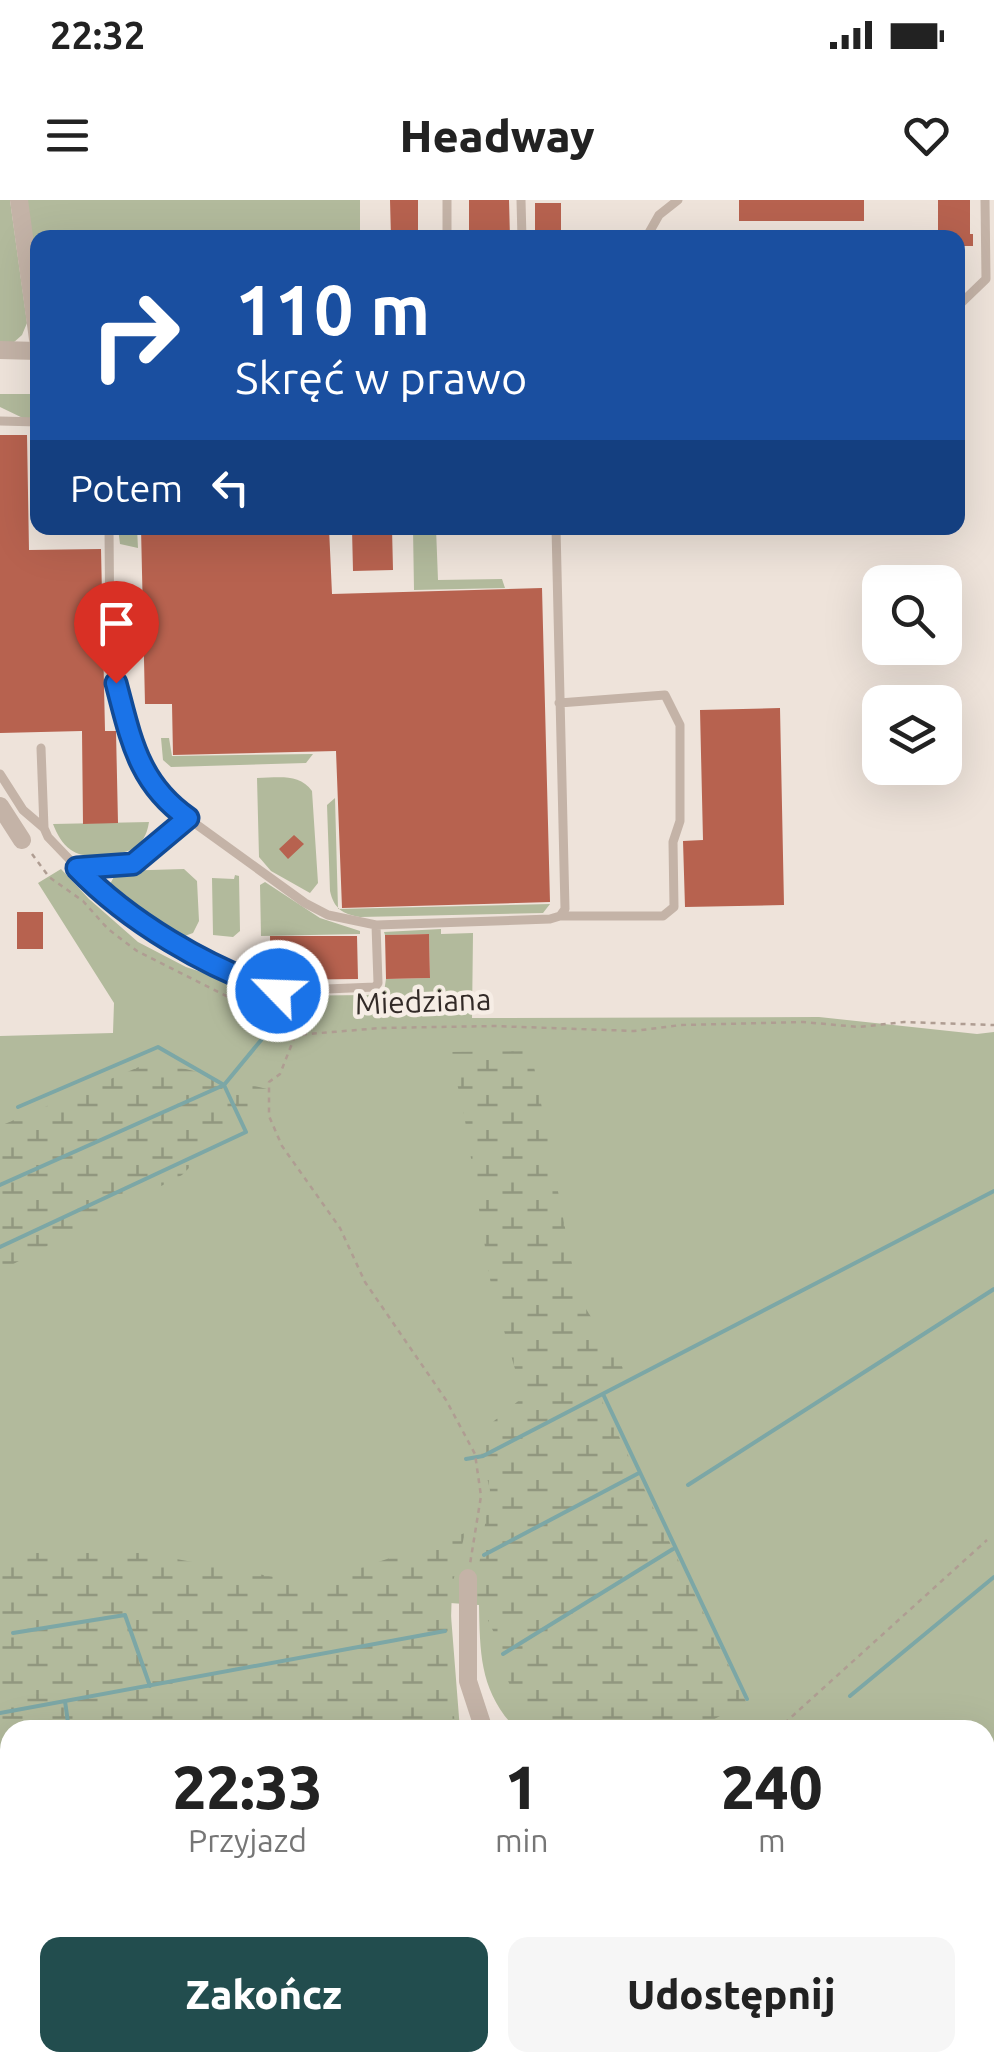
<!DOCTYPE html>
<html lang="pl">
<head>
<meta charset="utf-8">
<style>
  body { margin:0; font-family:Ubuntu,sans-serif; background:#f6f6f6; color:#222; height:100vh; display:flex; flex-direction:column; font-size:38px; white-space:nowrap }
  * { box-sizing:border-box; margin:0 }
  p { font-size:32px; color:#767676 }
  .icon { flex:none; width:55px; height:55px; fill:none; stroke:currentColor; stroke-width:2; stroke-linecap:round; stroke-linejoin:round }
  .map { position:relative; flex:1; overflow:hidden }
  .side { position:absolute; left:0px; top:1520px; width:995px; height:352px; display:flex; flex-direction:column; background:#fff; border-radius:30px 30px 0 0; box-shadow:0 10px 40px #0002 }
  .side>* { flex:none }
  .banner { position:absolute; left:30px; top:30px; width:935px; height:305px; border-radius:20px; box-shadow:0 10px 40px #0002; background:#1a4fa0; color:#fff; overflow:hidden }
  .tools { position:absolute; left:862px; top:365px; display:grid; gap:20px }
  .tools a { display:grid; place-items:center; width:100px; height:100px; border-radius:20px; background:#fff; box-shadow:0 10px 40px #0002; font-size:50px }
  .pin { position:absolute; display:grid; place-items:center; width:85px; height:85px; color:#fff; margin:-102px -42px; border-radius:50% 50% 50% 0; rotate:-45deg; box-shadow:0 0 10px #0007 }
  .pin .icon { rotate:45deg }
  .me { position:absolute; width:110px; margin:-55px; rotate:294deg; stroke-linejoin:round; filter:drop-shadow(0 0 8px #0008) }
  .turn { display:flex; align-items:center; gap:35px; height:210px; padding:0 40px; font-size:45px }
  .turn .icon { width:130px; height:130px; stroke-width:2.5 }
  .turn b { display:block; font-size:70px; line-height:85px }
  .then { display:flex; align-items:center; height:95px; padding:0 40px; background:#0003; gap:20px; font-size:38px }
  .eta { display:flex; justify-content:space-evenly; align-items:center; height:170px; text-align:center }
  .eta b { font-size:60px; font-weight:800; line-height:70px }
  .primary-button { display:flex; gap:20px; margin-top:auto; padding:20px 40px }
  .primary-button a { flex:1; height:115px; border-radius:20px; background:#224d4e; color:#fff; font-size:40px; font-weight:800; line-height:115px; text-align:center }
  .primary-button a+a { background:#f6f6f6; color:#222 }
  .status { display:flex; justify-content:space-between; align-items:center; height:70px; padding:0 50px; background:#fff; direction:ltr }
  .status svg { height:28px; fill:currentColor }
  header { display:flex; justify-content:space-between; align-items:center; height:130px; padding:0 40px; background:#fff; font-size:45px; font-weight:800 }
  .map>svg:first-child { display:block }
  .green { fill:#b2ba9c }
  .wetland { fill:url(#wetland-marsh) }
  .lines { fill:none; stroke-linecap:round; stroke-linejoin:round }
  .stream { stroke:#7ca7a6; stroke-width:4 }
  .building { fill:#b7624f }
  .path { stroke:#af9d92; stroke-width:2.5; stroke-dasharray:5 5; stroke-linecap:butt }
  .service { stroke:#c4b3a7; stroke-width:9 }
  .minor { stroke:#c4b3a7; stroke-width:18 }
  .motorway { stroke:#51443f; stroke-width:30 }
  .route-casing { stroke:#114b97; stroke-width:25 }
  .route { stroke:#1a73e8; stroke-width:18 }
  .labels { text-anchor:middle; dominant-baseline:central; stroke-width:9; stroke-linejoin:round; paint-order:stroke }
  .street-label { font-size:30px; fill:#322a27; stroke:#f6ede5 }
</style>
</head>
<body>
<div class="status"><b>22:32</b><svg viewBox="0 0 49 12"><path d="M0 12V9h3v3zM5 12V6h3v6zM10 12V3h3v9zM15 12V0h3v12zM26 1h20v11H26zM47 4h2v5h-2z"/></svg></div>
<header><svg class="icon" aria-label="menu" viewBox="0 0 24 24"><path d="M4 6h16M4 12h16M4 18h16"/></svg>Headway<svg class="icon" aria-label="heart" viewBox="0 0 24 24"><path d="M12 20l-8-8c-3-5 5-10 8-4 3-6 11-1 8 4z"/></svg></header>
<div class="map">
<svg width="994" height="1871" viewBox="0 0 994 1871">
  <defs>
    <pattern id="wetland-marsh" width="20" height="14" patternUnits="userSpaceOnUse" patternTransform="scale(2.5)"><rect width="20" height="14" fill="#b2ba9c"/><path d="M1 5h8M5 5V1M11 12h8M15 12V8" fill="none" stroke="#91977f"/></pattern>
  </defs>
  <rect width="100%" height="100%" fill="#eee3da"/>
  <path class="green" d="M0 0H10L27 123 22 135 13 143 0 142Z
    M26 0H360V37L38 38 37 91Z
    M0 194H37V219L27 220 0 207Z
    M118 328H137L138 348 120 344Z
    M413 328H436L438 380 502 379 505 388 414 390Z
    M161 538H169L172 556 313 554 306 563 171 567 163 560Z
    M257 578C278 578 299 573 312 591L318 683 310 693 271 671 259 657Z
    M335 598 338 709 550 704 543 713 360 717C343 714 334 709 330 691L327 605Z
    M149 622C145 649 127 654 103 655 91 656 81 657 71 650 62 644 57 634 53 624Z
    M61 669 89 699 138 742 186 767 274 796 368 795 384 792 386 779 430 778 429 734 385 735 384 732 441 729V734L473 733 472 818 819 817 977 834 994 832V1575H985V1530H517C480 1492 480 1455 479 1405L450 1403 460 1530H10V1646L0 1647V836L113 833 114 803 38 683Z
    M184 669 197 681 199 721 193 733 179 738 111 692 109 686 117 671Z
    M235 675 239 676 240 731 233 737 213 735 212 678 234 679Z
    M265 682 320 718 360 731V734L261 736 260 685Z
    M10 1721V1862H985V1726H994V1871H0V1722Z"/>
  <path class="wetland" d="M531 851 576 1085 581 1101 625 1171 600 1185 598 1190 602 1201 746 1502 694 1530H542L532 1522 511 1488 499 1459 495 1435 475 1393 490 1290 477 1235 523 1197 491 1085 464 914 450 852Z
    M153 861 267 889 182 975 0 1071V926Z
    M465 1333 452 1386 450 1455 455 1530H10V1624L0 1625V1353H144L312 1384Z
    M994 1842V1871H949L962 1863 985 1862V1848Z"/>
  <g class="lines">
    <path class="stream" d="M18 907 158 847 224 885
      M0 985 224 885
      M0 1047 246 932 224 885 262 839
      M603 1194 747 1499
      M466 1259 483 1256 994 991
      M688 1285 994 1089
      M484 1355 639 1273
      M13 1433 125 1415 150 1486
      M503 1454 673 1349
      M850 1496 994 1377
      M65 1501 69 1530
      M0 1513 445 1431
      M985 1563H994
      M0 1600 10 1599
      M0 1640 10 1638
      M985 1643H994
      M0 1662 10 1661
      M985 1797H994
      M820 1862 823 1871
      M109 1871 153 1862
      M401 1871 425 1863 436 1871
      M439 1871 453 1862
      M470 1871 479 1864
      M548 1871 549 1862
      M693 1871 705 1862
      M982 1871 994 1865"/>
  </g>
  <path class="building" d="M390 0H418V38H391Z
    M469 0H509L510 38H469Z
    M739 0H864V21H739Z
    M938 0H970V34H973V46H958V38L938 34Z
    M535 3H561V38H535Z
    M0 235H27L29 350 101 349 105 531H116L118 623 83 624 82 531 0 533Z
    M141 328H329L332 394 542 388 550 702 342 708 336 551 173 555 172 504H145Z
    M392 328 393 370 353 371 352 329Z
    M780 508 784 705 685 707 683 641 703 640 700 510Z
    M294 635 304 644 288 659 279 649Z
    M17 712H43V749H17Z
    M429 734 430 778 386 779 385 735Z
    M270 736H357L358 779 271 780Z"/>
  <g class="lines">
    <path class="path" d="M32 654 49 677 83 701 108 729 137 751 270 818 296 835 381 828 494 826 634 831 681 825 803 822 859 827 904 822 994 825
      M295 836 280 874 269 882V916L282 946 340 1028 365 1082 446 1200 475 1254 481 1296 470 1364
      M777 1530 987 1340"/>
    <path class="service" d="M521 0 522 38
      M447 38V0
      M646 38 659 15 678 0
      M958 106 986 79 985 0
      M0 221 38 222
      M109 328 110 451 125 515 145 575 164 601 305 703 328 715 376 725
      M559 503 665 495 680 525V621L673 642 674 707 663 716H560
      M41 548 44 628 48 637 94 685 151 731 269 788 278 791 375 787 378 783 376 725 550 719 560 716 565 709 556 328
      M0 574 23 610 44 628
      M77 667 133 664 188 618
      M985 1635H994"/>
    <path class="minor" d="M19 0 38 139
      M0 150 38 151
      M0 606 22 640
      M468 1378V1481L484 1530
      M985 1592H994
      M985 1770H994"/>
    <path class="motorway" d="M985 1677H994
      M0 1713 10 1712
      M985 1717H994
      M0 1763 10 1762
      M0 1802 10 1801"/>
  </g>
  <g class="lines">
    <defs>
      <path id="route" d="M116 483C131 539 138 583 188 618L133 664 77 668C128 721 207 768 278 791"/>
    </defs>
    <use href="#route" class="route-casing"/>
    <use href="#route" class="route"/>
  </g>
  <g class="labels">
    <g class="street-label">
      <text transform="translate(423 801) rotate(-2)">Miedziana</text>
    </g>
  </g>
</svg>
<div class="tools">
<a><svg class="icon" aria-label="search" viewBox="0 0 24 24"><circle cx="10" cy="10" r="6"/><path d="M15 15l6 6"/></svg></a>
<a><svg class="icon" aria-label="layers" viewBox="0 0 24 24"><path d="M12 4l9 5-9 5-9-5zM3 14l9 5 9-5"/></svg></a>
</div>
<div class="pin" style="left:116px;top:483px;background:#d93025"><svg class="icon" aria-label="arrive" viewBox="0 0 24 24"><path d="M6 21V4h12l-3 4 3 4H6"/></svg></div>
<svg class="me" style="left:278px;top:791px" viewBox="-20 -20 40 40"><circle r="17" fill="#1a73e8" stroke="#fff" stroke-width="3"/><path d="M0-11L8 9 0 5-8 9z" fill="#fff"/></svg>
<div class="banner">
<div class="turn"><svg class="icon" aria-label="right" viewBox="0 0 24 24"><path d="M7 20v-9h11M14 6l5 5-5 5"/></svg><div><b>110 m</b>Skręć w prawo</div></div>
<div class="then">Potem<svg class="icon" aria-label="left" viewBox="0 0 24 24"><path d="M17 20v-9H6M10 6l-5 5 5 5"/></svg></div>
</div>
<section class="side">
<div class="eta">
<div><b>22:33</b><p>Przyjazd</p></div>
<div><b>1</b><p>min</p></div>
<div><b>240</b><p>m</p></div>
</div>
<div class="primary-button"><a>Zakończ</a><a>Udostępnij</a></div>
</section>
</div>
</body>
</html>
